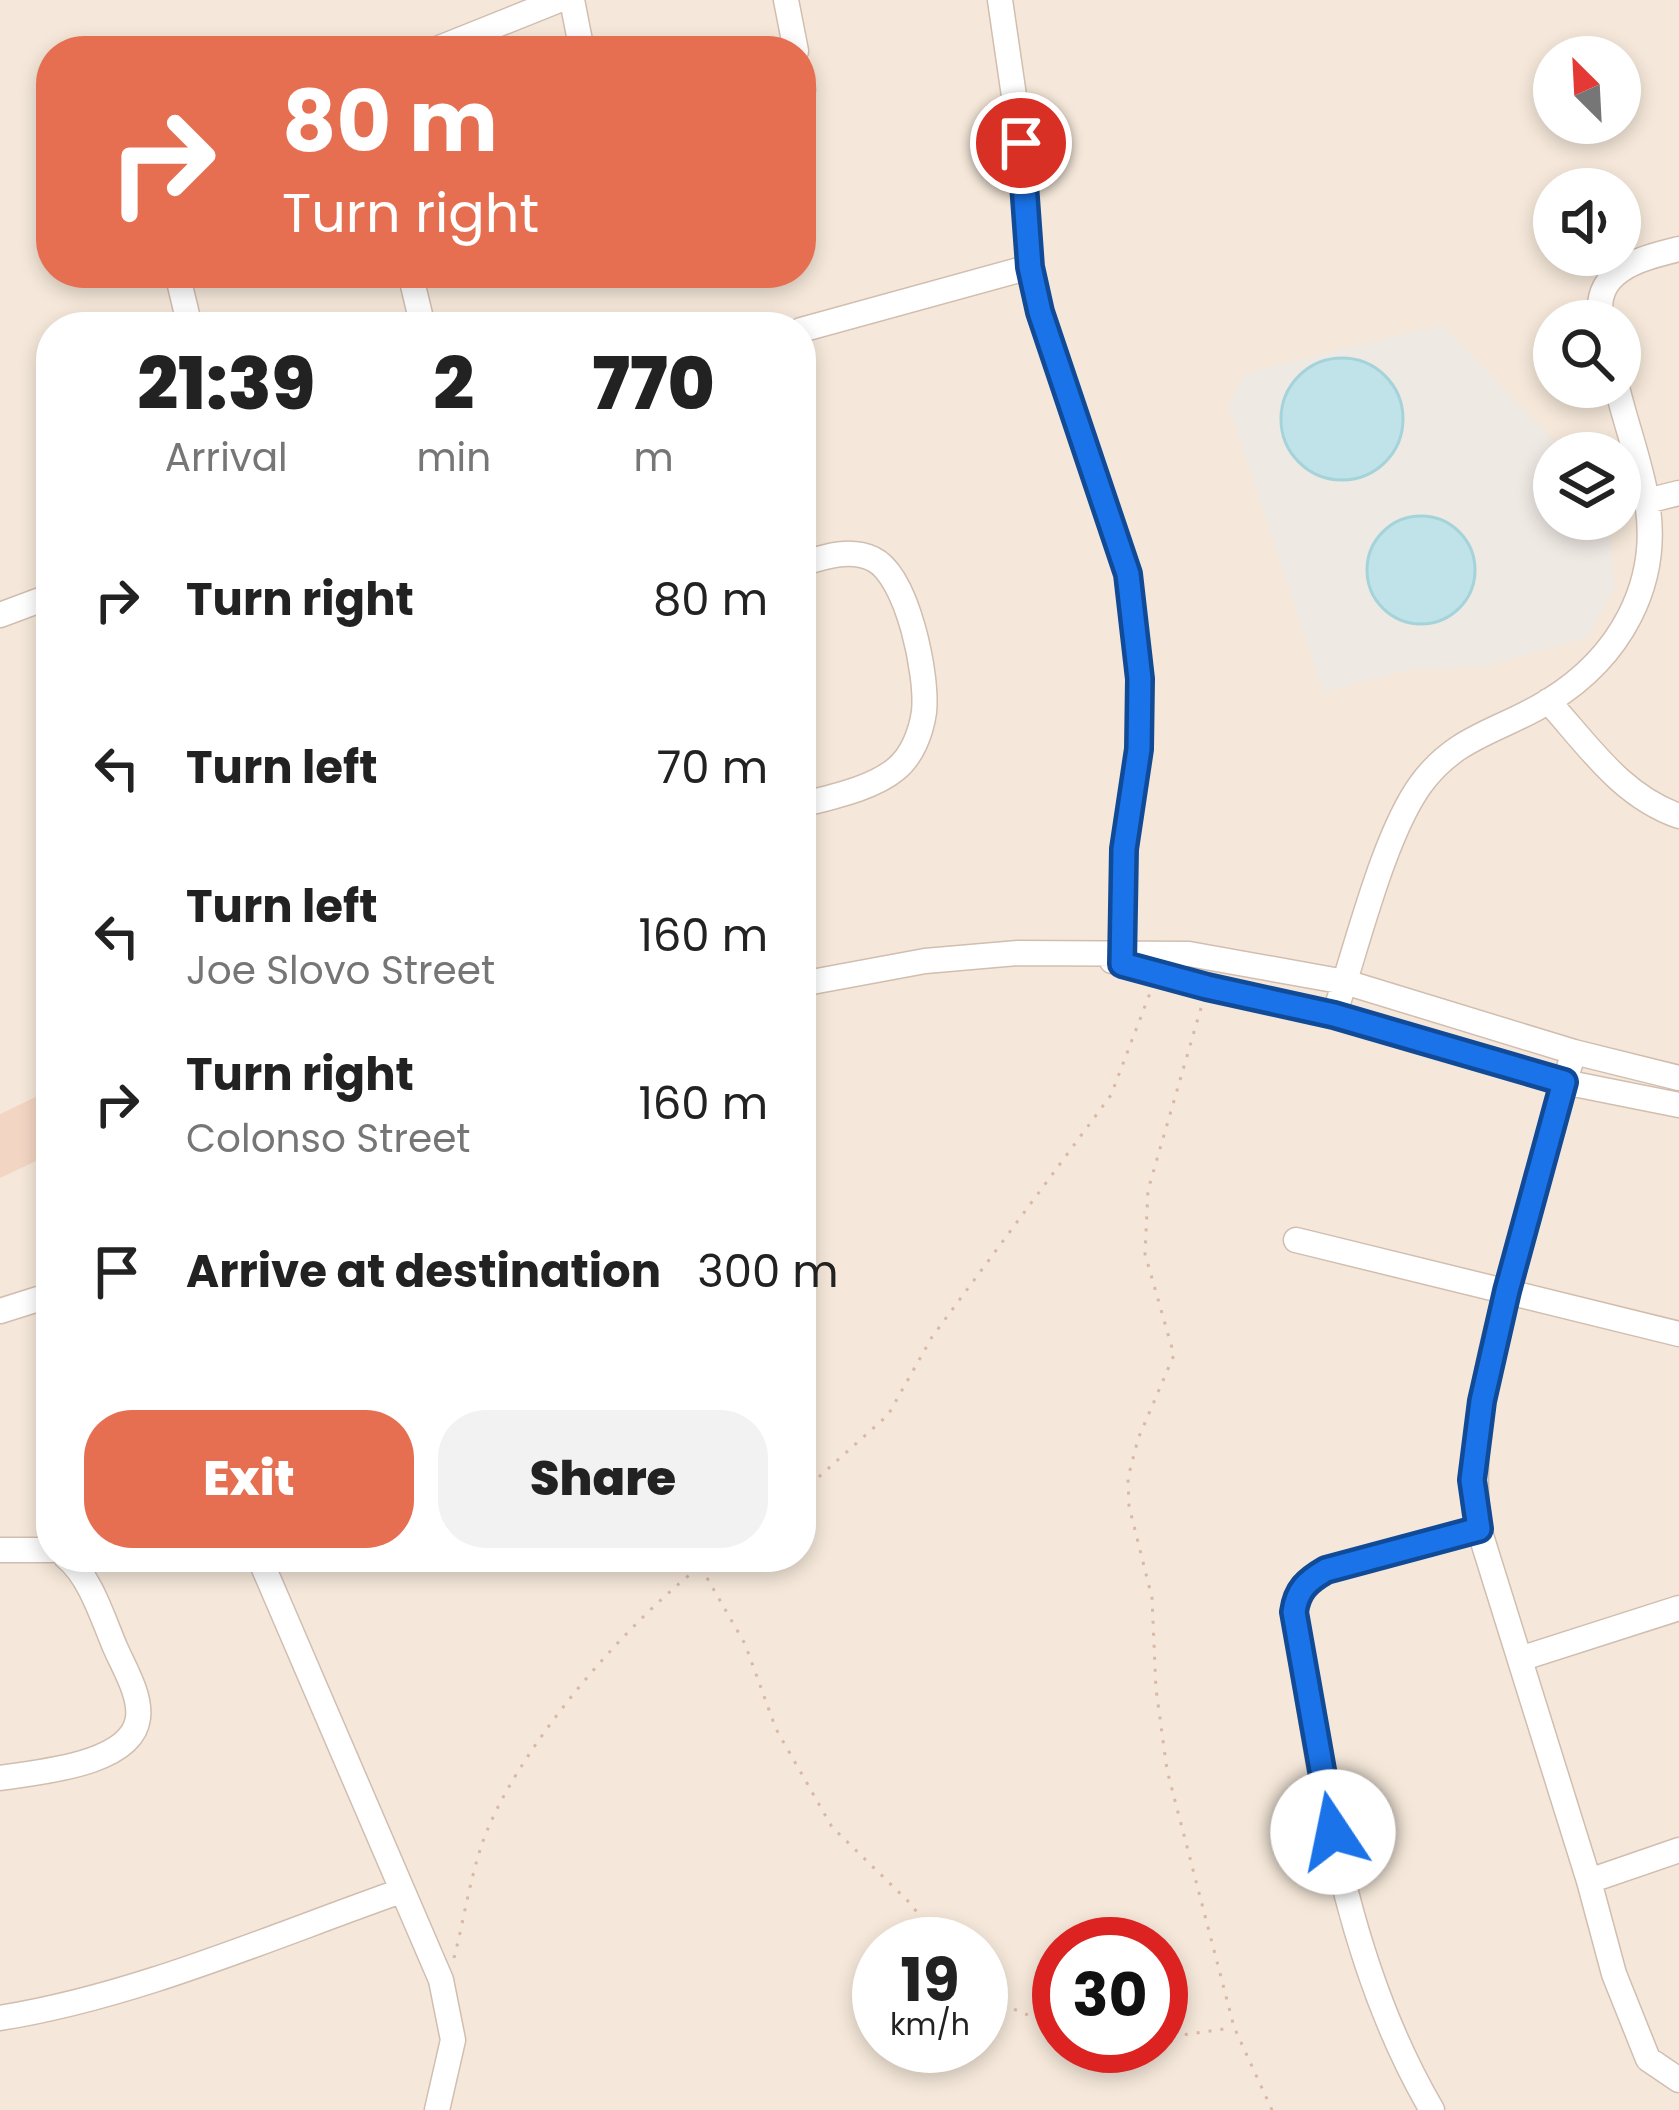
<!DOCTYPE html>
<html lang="en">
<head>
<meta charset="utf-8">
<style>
  body { margin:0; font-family:Poppins,sans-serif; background:#f2f2f2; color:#222; height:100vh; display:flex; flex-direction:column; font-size:45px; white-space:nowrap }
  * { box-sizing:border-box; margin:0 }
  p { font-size:39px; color:#767676 }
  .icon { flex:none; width:66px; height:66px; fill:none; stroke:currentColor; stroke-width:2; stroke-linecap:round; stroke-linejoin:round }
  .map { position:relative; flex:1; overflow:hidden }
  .details { position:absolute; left:36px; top:312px; width:780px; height:1260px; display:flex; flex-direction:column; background:#fff; border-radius:48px; box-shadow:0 6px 18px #0003 }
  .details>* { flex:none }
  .hud { position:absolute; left:36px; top:36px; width:780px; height:252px; border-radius:48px; box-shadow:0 6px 18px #0003; background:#e76f51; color:#fff; overflow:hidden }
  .needle { width:78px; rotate:336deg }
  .buttons { position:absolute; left:1533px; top:36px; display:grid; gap:24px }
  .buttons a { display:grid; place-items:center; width:108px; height:108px; border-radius:50%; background:#fff; box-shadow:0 6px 18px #0003; font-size:60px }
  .speed { position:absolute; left:852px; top:1917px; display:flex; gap:24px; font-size:60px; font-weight:700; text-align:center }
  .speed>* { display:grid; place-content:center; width:156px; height:156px; border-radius:50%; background:#fff; box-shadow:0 6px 18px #0003; line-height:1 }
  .speed small { font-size:30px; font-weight:400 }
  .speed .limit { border:18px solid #d22; background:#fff; color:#111 }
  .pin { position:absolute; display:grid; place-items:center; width:102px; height:102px; color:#fff; margin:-51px; border:6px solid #fff; border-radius:50%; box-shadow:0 3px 12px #0007 }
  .me { position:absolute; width:132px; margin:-66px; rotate:349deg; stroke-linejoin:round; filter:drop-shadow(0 0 9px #0008) }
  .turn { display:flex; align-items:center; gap:42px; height:252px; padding:0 48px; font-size:54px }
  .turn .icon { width:156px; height:156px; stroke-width:2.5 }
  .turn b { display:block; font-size:84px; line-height:102px }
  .eta { display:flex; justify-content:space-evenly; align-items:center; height:204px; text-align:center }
  .eta b { font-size:72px; font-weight:800; line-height:84px }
  .primary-button { display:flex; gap:24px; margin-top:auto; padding:24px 48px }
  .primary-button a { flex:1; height:138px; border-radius:48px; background:#e76f51; color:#fff; font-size:48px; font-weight:800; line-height:138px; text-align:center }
  .primary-button a+a { background:#f2f2f2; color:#222 }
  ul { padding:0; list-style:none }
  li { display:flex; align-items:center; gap:36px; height:168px; padding:0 48px }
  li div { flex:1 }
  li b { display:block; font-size:45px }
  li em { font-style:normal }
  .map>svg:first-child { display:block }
  .residential { fill:#f5e8da; fill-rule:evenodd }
  .industrial { fill:#efe9e4 }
  .water { fill:#bfe3e8; stroke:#a5d3da; stroke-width:3 }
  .building { fill:#f3d5c3 }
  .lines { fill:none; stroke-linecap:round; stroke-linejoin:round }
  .minor-casing { stroke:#d1beb0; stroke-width:27 }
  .path { stroke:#d9b8a5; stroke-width:3; stroke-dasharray:3 9; stroke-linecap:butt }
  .minor { stroke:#fff; stroke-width:24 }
  .route-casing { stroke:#114b97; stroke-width:30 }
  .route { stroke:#1a73e8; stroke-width:21 }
</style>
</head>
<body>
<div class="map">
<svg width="1679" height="2110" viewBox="0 0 1679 2110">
  <rect width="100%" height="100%" fill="#fdf6ec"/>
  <path class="residential" d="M0 0H1679V2110H0ZM51 51H801V273H51ZM1554 57H1620V123H1554ZM1554 189H1620V255H1554ZM1554 321H1620V387H1554ZM51 327H801V1557H51ZM1554 453H1620V519H1554ZM879 1944H981V2046H879ZM1059 1944H1161V2046H1059Z"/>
  <path class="industrial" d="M1442 325 1566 453H1554V519H1608L1615 586 1588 637 1481 667 1409 670 1323 692 1228 404 1245 373Z"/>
  <path class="water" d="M1281 419a61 61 0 1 1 122 0a61 61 0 1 1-122 0Z
    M1367 570a54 54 0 1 1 108 0a54 54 0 1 1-108 0Z"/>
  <path class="building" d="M51 1077V1154L0 1178V1114L42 1094 37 1083Z"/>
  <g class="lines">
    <defs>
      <path id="minor" d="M572 0 582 51
        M786 0 796 51
        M1000 0 1021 144 1030 267 1040 312 1128 574 1140 679 1139 749 1124 849 1122 964
        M432 51 559 0
        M801 77 803 90
        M177 273 190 327
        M410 273 423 327
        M1601 321C1592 270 1639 259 1679 249
        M801 330 1030 267
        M1647 501 1679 493
        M801 564C824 557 849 548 873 559 908 576 928 676 924 712 921 733 912 756 896 769 872 789 831 797 801 805
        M0 615 51 596
        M1548 701C1588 745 1621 796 1679 816
        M1112 961 1207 987 1334 1015 1564 1082 1679 1105
        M801 984 925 961 1018 953 1189 954 1345 982 1574 1052 1679 1078
        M1334 1015C1356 951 1383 836 1421 784 1457 735 1501 731 1549 701 1619 658 1661 585 1647 502 1641 464 1626 425 1617 387
        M1574 1052C1556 1107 1541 1164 1526 1221 1498 1321 1465 1425 1479 1529L1589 1881 1614 1974 1648 2059 1679 2080
        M1296 1240 1679 1334
        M0 1311 51 1295
        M0 1550H51
        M259 1557 441 1980 453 2040 437 2110
        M1520 1659 1679 1608
        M0 1778C38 1772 132 1765 138 1718 141 1695 124 1668 115 1647 103 1619 90 1576 66 1557
        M1589 1881 1679 1850
        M0 2018C137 1996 270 1937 401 1891
        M1432 2110C1343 1958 1322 1783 1294 1612 1297 1590 1307 1581 1326 1570L1479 1529"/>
    </defs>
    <use href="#minor" class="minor-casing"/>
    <path class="path" d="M1201 1008 1148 1190 1145 1254 1174 1355 1138 1439 1128 1478 1129 1506 1152 1598 1156 1689 1167 1770 1234 2027 1272 2110
      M801 1493 888 1415 932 1337 1111 1095 1150 993
      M695 1557 745 1644 776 1729 832 1827 912 1905 938 1944
      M454 1958C463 1923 469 1885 480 1850 510 1755 632 1614 713 1557
      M981 1995 1035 2018 1059 2022
      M1161 2038 1231 2028"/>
    <use href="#minor" class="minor"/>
  </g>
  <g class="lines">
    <defs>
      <path id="route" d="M1021 143 1030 267 1040 312 1128 574 1140 679 1139 749 1124 849 1122 964 1207 987 1334 1015 1564 1082 1507 1291 1482 1401 1472 1480 1479 1529 1326 1570C1307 1581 1297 1590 1294 1612L1333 1832"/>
    </defs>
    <use href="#route" class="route-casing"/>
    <use href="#route" class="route"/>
  </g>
</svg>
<div class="buttons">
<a><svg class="needle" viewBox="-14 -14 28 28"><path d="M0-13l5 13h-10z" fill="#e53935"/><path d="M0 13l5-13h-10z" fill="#767676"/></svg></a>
<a><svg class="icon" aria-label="sound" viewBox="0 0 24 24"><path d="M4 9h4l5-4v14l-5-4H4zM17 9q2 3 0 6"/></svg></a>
<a><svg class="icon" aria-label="search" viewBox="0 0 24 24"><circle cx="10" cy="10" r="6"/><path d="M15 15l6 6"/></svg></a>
<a><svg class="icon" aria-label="layers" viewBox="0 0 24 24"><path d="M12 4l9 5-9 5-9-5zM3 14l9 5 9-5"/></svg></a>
</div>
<div class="speed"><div>19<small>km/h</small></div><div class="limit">30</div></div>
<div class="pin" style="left:1021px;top:143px;background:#d93025"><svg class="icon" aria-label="arrive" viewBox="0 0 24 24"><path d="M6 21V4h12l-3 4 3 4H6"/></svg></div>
<svg class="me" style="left:1333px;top:1832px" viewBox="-20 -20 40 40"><circle r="19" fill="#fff"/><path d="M0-13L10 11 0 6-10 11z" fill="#1a73e8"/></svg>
<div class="hud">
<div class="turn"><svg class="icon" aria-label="right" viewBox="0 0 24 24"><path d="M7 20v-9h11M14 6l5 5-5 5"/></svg><div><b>80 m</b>Turn right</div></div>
</div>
<section class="details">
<div class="eta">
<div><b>21:39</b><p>Arrival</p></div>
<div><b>2</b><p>min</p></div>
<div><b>770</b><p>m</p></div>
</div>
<ul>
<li><svg class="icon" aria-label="right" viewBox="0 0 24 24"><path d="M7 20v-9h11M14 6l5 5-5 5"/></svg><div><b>Turn right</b></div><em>80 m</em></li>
<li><svg class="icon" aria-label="left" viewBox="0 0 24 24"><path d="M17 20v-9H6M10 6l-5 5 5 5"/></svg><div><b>Turn left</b></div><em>70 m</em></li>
<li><svg class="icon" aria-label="left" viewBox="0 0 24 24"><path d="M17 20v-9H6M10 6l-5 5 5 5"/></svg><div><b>Turn left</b><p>Joe Slovo Street</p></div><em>160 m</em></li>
<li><svg class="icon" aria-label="right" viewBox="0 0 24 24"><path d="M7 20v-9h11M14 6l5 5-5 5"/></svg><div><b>Turn right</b><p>Colonso Street</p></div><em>160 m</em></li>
<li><svg class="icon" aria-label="arrive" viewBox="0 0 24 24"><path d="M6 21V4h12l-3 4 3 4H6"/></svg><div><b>Arrive at destination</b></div><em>300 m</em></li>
</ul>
<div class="primary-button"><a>Exit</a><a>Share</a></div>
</section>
</div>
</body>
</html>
